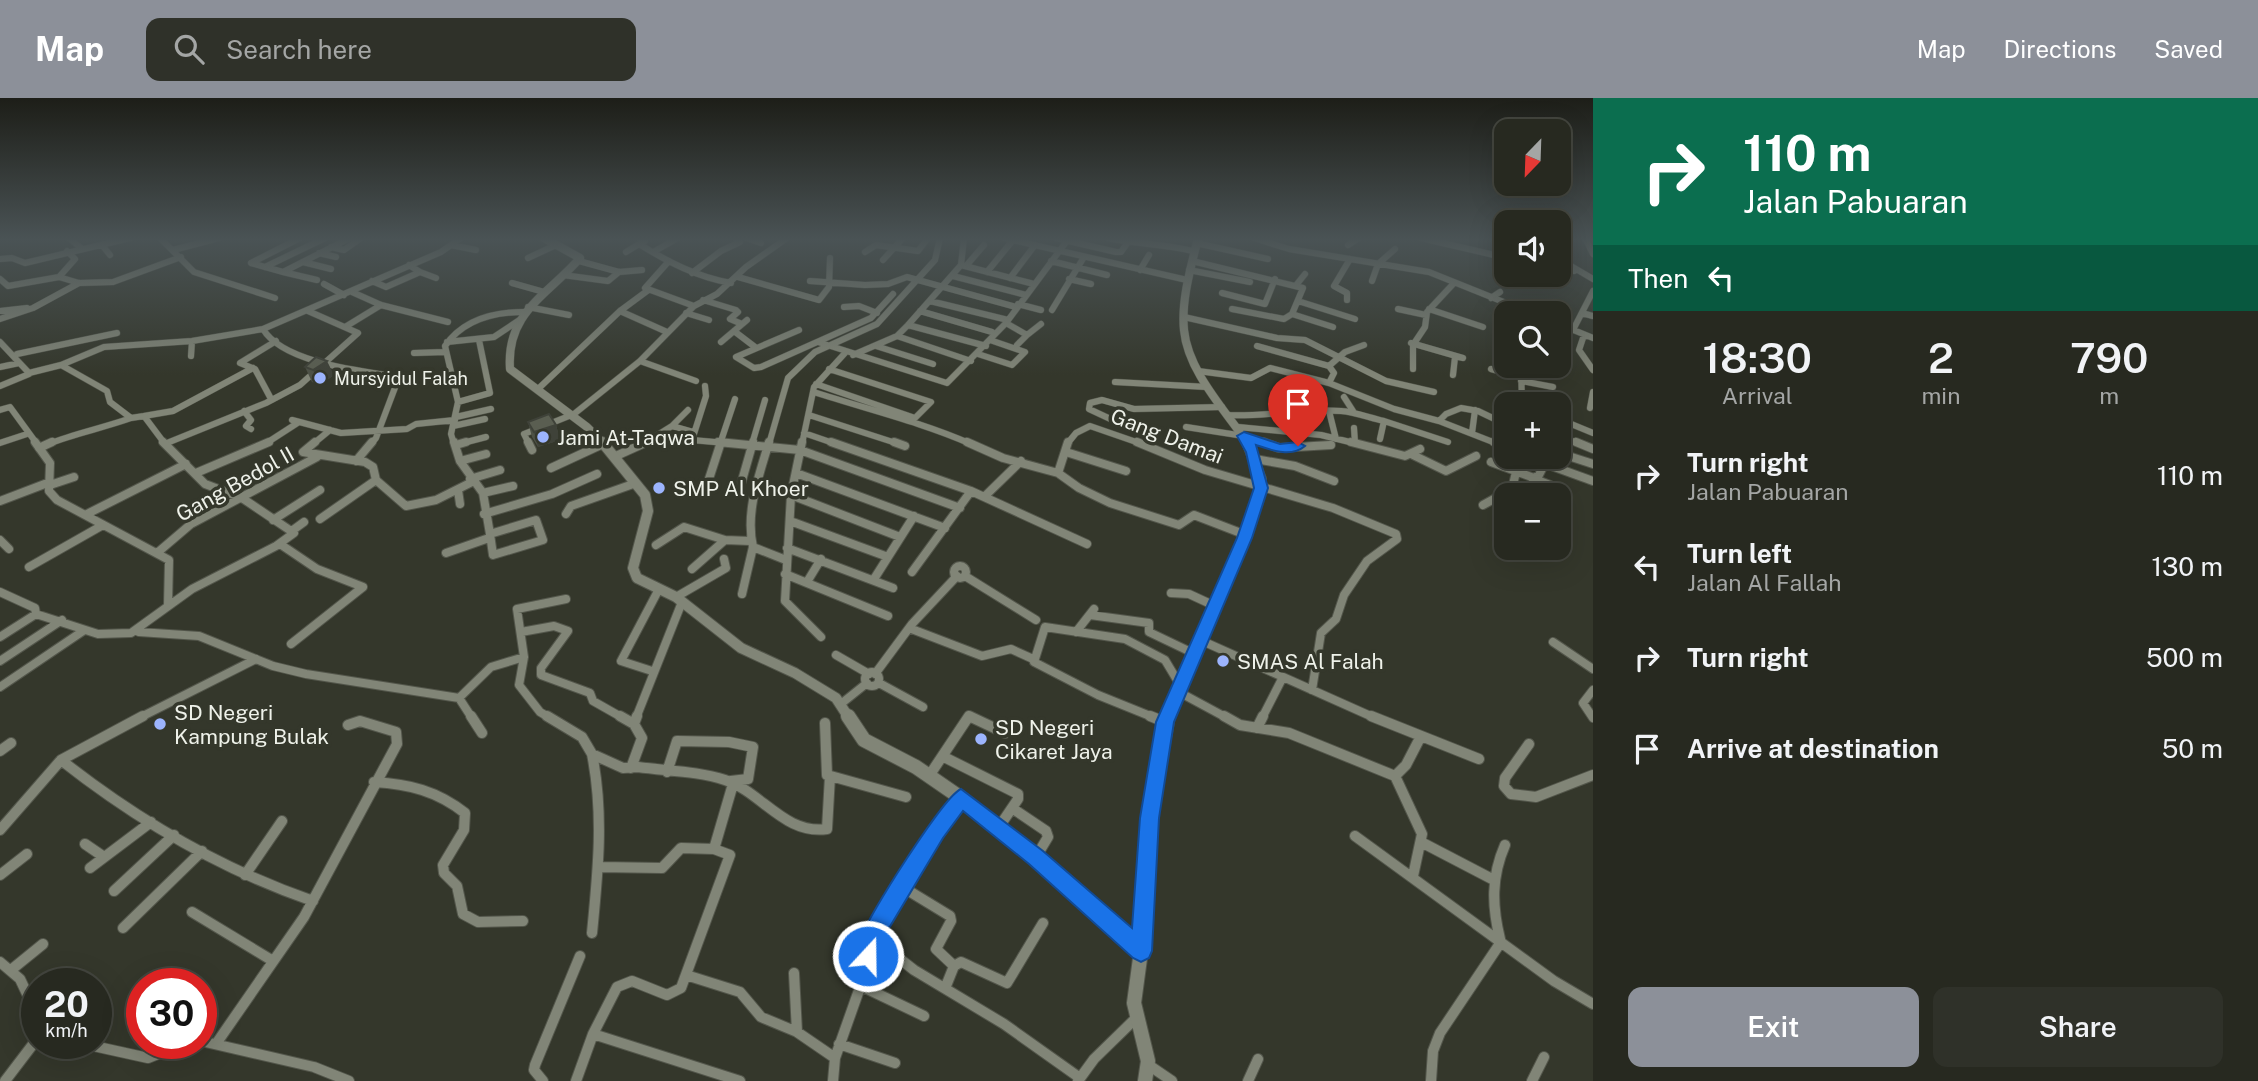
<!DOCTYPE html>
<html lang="en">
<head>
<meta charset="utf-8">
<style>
  body { margin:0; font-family:"Public Sans",sans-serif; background:#2f3129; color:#f1f3f6; height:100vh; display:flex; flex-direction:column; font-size:26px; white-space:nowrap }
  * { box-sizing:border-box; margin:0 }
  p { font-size:23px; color:#a4a6a5 }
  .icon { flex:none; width:38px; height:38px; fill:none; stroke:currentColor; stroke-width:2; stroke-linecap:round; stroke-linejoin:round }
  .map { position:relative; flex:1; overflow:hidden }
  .drawer { display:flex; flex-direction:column; background:#272920; width:665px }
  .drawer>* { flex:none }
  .top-card { background:#0b6e4f; color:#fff; overflow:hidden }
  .needle { width:46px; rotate:203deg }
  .fabs { position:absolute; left:1494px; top:21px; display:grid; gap:14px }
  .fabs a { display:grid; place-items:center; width:77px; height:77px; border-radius:14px; background:#272920; box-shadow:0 7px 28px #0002,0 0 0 2px #43453e; font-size:35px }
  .speed { position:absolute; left:21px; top:870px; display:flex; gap:14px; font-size:35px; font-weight:700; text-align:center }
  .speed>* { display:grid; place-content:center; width:91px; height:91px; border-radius:50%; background:#272920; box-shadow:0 7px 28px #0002,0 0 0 2px #43453e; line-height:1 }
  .speed small { font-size:18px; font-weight:400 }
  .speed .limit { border:10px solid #d22; background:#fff; color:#111 }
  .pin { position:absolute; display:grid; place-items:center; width:60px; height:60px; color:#fff; margin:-72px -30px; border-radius:50% 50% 50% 0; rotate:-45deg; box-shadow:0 0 7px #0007 }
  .pin .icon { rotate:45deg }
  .me { position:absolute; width:77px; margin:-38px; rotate:21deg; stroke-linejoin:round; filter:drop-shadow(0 0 5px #0008) }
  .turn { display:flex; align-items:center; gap:24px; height:147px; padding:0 35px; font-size:32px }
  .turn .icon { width:91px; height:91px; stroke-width:2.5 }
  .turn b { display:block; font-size:49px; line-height:60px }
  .then { display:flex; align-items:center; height:66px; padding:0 35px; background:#0003; gap:14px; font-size:26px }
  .eta { display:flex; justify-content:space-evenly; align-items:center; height:119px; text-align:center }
  .eta b { font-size:42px; font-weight:600; line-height:49px }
  .primary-button { display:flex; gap:14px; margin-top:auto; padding:14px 35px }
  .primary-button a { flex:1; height:80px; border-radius:14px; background:#8c9099; color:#fff; font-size:28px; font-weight:600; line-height:80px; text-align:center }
  .primary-button a+a { background:#2f3129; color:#f1f3f6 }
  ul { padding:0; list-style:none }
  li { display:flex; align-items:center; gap:21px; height:91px; padding:0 35px }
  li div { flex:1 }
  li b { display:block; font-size:26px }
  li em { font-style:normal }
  header { display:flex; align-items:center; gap:42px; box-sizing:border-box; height:98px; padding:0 35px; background:#8c9099; color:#fff }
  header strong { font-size:33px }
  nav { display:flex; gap:38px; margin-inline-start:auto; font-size:24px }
  .search { width:490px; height:63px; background:#2f3129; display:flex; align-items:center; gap:18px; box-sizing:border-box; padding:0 24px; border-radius:14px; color:#a4a6a5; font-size:26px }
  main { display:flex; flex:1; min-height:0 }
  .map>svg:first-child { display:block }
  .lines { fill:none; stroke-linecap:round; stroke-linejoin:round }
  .minor-far2-casing { stroke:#53564b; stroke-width:7 }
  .minor-far1-casing { stroke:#53564b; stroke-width:10 }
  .minor-casing { stroke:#53564b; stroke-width:12 }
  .tertiary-far2-casing { stroke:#53564b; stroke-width:9 }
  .tertiary-far1-casing { stroke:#53564b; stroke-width:12 }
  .tertiary-casing { stroke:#53564b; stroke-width:16 }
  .minor-far2 { stroke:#818577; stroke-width:6 }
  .minor-far1 { stroke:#818577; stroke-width:8 }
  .minor { stroke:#818577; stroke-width:10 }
  .tertiary-far2 { stroke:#818577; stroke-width:8 }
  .tertiary-far1 { stroke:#818577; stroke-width:10 }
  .tertiary { stroke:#818577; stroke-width:14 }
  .wall { fill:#4d5146 }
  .shaded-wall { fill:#3f4239 }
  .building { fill:#5a5e51; stroke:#3f4239; stroke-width:2 }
  .route { fill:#1a73e8; stroke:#114b97; stroke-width:2 }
  .poi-dot { fill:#9cb4fd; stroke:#34372b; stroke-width:2.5 }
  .labels { text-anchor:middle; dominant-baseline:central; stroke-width:7; stroke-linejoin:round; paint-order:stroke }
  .far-poi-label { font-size:18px; fill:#eef1e9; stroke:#34372b; text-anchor:start }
  .street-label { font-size:21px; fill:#eef1e9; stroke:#34372b }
  .poi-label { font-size:21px; fill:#eef1e9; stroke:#34372b; text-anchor:start }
</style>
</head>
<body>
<header>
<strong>Map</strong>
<div class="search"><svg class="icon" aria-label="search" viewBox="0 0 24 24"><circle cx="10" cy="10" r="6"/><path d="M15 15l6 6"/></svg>Search here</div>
<nav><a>Map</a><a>Directions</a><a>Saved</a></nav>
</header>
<main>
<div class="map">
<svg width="1593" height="983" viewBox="0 0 1593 983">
  <rect width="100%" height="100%" fill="#34372b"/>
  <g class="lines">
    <defs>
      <path id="minor-far2" d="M69 140 81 150
        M160 140 194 174 275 200
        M639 140 645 143 639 146C668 164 697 179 731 185
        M746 140 761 145
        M1004 140 1187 182
        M1056 140 1116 154H1121L1128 144
        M1108 140C1137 146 1164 146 1193 153
        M1254 140 1289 151 1429 174 1531 215
        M1421 140 1507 160
        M1585 140 1593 156
        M1196 145 1268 161
        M102 147 110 157
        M451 147 476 152
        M1348 147 1359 140
        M331 149 344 152 361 140
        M173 152 219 140
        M626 154 639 146
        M653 154 678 140
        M865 154 876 147 918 153 928 140
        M319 155 336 159
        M528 160 556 147
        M0 161 12 160 25 165 130 140
        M1559 161 1593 181
        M883 162 903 140
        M579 163 619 174 642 172
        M669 163 645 190 694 208
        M1051 163 1107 177
        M1192 163 1303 190 1292 216 1284 221 1232 211
        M303 164 331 171
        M251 165 283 174 350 140
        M251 165 300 140
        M961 167 1034 186
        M966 168 984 147
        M265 169 325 140
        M1559 171 1574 173
        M1140 172 1149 157
        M1189 172 1250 184
        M283 174 317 182
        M420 174 436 180
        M987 174 1013 142
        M692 175 721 153 740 144 735 140
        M563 177 608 183 619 174
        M953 178 1026 197
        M59 179 75 161 67 153
        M738 179 819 202 829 189 830 160
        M1010 180 1035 147
        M0 181 8 188 59 179 79 185 113 184 181 159
        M1069 181 1091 186
        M372 183 386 189 420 174 409 167
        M810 183 865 187 888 186 907 179 1016 209
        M1372 183 1378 166 1395 151
        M512 185 544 194
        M324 186 344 197
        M1297 186 1305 176
        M352 194 381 207 448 224
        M1222 195 1265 206 1275 181
        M1491 200 1500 194
        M703 202 736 212 738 214 730 221 742 226
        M1347 202V195L1334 188 1350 161
        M930 203 1008 222
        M1298 203 1355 221
        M1018 206 1041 212
        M528 209 569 217
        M844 209 859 208 877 215
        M1398 211 1426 217
        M1429 211 1483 229
        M1052 212 1084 159
        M0 213 27 210
        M620 213 667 234
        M920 213 992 234
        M686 215 709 222
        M1582 215 1593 218
        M1292 216 1333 229
        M1184 219 1277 240 1305 242 1386 283 1434 294
        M0 221 33 210 79 185
        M1507 224 1503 229 1507 233
        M1006 225 1027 237 1017 247
        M1559 226 1593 240
        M908 227 986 248
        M345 229 381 207
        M263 231C283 265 362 273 399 279L376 340 371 346
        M799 232 736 259 754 270 761 269 871 220 893 196
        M1573 232 1593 193
        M734 233 755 249
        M1027 237 1041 226
        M1584 237 1579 252 1593 272
        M897 238 971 263
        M0 244 29 275 61 267 107 293 110 304 131 320 144 318 165 346
        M447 244 494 239 521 221
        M721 244 747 222
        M818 244 947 285 1006 225 1069 140
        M1411 245 1463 260
        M876 248 933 266
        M1257 248 1329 268 1334 275 1329 285
        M414 255 445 254
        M17 256 117 235
        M978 256 1012 267 1025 254 990 242
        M853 257 897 238 908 227 961 167 964 140
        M191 258 192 243
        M640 263 696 283
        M61 267 104 249 192 243 263 231 441 154 461 140
        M1329 268 1345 254 1364 247
        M1521 268 1522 306
        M0 269 19 265
        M1413 271V247L1425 229 1427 214 1454 185
        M1491 271 1521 279
        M1198 273 1251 280 1270 270 1329 285 1394 311 1439 323
        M1453 277 1455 259
        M1521 283 1553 289
        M1115 284 1207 289
        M816 286 915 320 931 304 829 271
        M0 288 29 276
        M705 288 706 298 692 342 737 346
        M538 291 620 213 647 193
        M814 294C866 311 921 324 971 346
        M270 299 255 271 240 265 276 243
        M1344 299 1353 313
        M1503 303 1514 306
        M458 304 490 295 479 242
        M1461 310 1478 313 1503 325 1504 345 1498 346 1439 323 1446 316Z
        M1590 310 1593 294
        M0 312 10 309 37 346
        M688 312 672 328 693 334
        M244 313 251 322 246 328 251 331
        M1329 313 1336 341
        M809 317 899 346
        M1227 317C1266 319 1303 310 1341 313 1355 314 1370 320 1384 323
        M144 318 173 313 253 270
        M456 319 491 311
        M1559 321 1593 335
        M292 322 341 335 407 331 416 326 455 322
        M1119 325 1089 311 1090 305 1102 302 1134 311 1222 309
        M453 328 485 321
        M1186 329 1244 338 1268 346
        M1238 329 1321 337 1358 346
        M1354 330 1355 345
        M804 335 836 346
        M1472 335 1475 312
        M1559 338 1580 346
        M1380 341 1384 323 1448 344
        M0 345 27 336
        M167 345 266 305 300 287 358 235 308 213
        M48 346C76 335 103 330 131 320
        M265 346 299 324
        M313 346 330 332
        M454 346 451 336 458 304 445 248C463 222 493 214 524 214
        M459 346 486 339
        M529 346 524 336 574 316 640 263 694 208 717 196 746 169 787 140
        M602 346 605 345
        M643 346 672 328
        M720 346 735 301
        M752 346 765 302
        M769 346 788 280 815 254 877 226 935 162 940 140
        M802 346 814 289 845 255
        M1067 346 1076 335 1090 328 1142 346"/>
      <path id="minor-far1" d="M35 344 50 365 49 393 57 402 169 462 168 507
        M315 344 303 354 365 364 373 369 376 382 406 408 436 402 474 383
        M454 344 460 363 483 395 490 436
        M528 344 532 352
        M718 344 800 352 960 410
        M769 344C759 378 745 414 753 449L786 462
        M802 344 791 397 785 503 821 539
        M831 344 971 393 1087 446
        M894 344 905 348
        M967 344 1003 360 1058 375 1079 390 1110 405 1179 427 1194 417 1246 437
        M1137 344 1205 372 1333 410 1396 436 1397 441 1367 463 1344 497 1336 521 1321 535 1312 592
        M1263 344 1279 350 1331 347
        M1351 344 1405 358 1420 351
        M1494 344H1504
        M1576 344 1593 351
        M456 347 466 344
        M39 350 52 344
        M1066 354 1126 373
        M1559 355 1593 366
        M1413 357 1446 373 1476 358
        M616 358 647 344
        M1255 361 1295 368 1334 383
        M356 363 372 344
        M460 363 486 356
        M1491 364 1534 380 1539 377 1548 359
        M1546 366 1593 383
        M551 370 605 345
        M196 375 269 344
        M796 375 945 430
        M1058 375 1068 344
        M1532 380 1550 387
        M470 381 500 372
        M50 387 74 379
        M707 387 721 344
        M458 392 460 406
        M739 393 753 344
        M483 395 513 388
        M791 397 900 439
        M984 399 1021 363
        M0 403 50 384
        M1483 407 1512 391 1516 374
        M87 416 186 366
        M484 416 552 396 597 376
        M566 416 571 408 636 385
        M320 421 376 382
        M273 422 320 392
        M536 422 543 442 493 457 490 436Z
        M790 423 888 459
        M293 432 304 424
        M0 442 9 451
        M280 446 317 471 363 489 291 546
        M656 447 684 429 725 442
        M787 450 893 490
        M157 455 191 426 317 359
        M446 455 489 440
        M954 474a6 6 0 1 1 12 0a6 6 0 1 1-12 0Z
        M29 469 103 427
        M692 471 725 442 750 443
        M912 474 971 393
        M785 476 888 518
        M965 478 1036 522
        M874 481 914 418
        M807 484 821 461
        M0 494 35 510 36 516 98 536 131 535 192 491 276 448 294 435 242 400 205 386 163 344
        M1171 495 1189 496 1215 508
        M742 496 753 449
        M676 499 726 470 724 461
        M1090 517 1149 525V534L1195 556
        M909 530 982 558 1011 551 1033 561
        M139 534 199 538 273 568 306 576 459 600 491 569 524 559
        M521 534 554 528 568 533 541 570V577L590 595 593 603 623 620
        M1076 534 1094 511
        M0 539 36 516
        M1200 542 1375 620
        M1553 544 1593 571
        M836 557 869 576
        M0 563 62 522
        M652 573 621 563 659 491
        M865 581a7 7 0 1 1 14 0a7 7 0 1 1-14 0Z
        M875 576 912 526 957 478
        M879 585 923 609
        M0 589 83 533
        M1177 593 1227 620
        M459 600 472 620
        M842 605 867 585
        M139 620 256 561
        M550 620 540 614 519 587 524 559 517 511 566 501
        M636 620 682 504
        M968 620H973
        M1155 620 1098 597 1034 564 1045 529 1125 541 1165 562 1180 587
        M1262 620 1283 579
        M1593 620 1583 605 1593 592"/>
      <path id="minor" d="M471 618 482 635
        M547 618 582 639 592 656 623 670 638 669C667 673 698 673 725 682 762 694 784 737 827 731L830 678
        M620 618 634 626
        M969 618 1005 635
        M1150 618 1165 624
        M1224 618 1240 627 1289 635 1395 678 1406 667 1420 640
        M1371 618 1479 661
        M825 625 827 677 906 699
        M1257 630 1263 618
        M1529 646 1505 680 1504 688 1511 696 1536 699 1593 677
        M0 653 11 645
        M592 656C604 716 598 774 592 835
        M944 659 1018 696V701L999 729
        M61 662 143 618
        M631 670 642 640 634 626 637 618
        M667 674 677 643 729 644 753 649 748 681 731 683
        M929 678 969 618
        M1395 678 1422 736 1413 778
        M374 684C409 686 437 693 465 715L464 732 443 767 444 775 457 788 463 816 478 824 523 823
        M1012 710 1046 733 1048 739 1036 759
        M0 732 61 662C136 721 223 772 313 803
        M1355 738 1554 883 1593 906
        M1421 744 1492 781
        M85 746 104 759
        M599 769 662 770 681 750 714 751
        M90 770 151 724
        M0 777 27 756
        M245 777 282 723
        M904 790 950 818 951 823 936 851 954 868
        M114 793 174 737
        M192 814 273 863
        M123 830 202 753
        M872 839 914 872 1004 926 1080 980
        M1500 841C1492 808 1491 779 1505 747
        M0 864 20 881 37 917
        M11 872 43 846
        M794 875 797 934
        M686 877 740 894 761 919 797 934 835 960
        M861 888 924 918
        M946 888 954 868 961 864 1007 885 1043 825
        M593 936 740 983
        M201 943 314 969 349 983
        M218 943 304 819 397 646 396 634 360 623 348 627
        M80 945 148 960 163 954 171 945
        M839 946 895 965
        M1150 968 1172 983
        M5 983 37 941
        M543 983 534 972 535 967 580 858
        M576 983 593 936 617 889 632 883 667 897 681 890 730 757 714 751 733 686
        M833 983 835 960 864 878 872 839 936 734 961 700
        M1078 983 1094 961 1134 922
        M1248 983 1258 961
        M1431 983 1433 953 1440 935 1501 844
        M1532 983 1544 959"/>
      <path id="tertiary-far2" d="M544 140 580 160C547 198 506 214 510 271L587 329 604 346
        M1198 140C1191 169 1181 202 1184 232 1188 274 1226 313 1248 346"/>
      <path id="tertiary-far1" d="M602 344 645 397 648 413 633 470 637 480 676 499 741 550 795 575 836 600 849 620
        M1167 620 1246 437 1261 390V381L1247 344"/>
      <path id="tertiary" d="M848 618 864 642 916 669 961 700 1036 759 1141 853
        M1145 983 1148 963 1134 905 1141 853 1149 720 1168 618"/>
    </defs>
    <use href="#minor-far2" class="minor-far2-casing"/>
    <use href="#minor-far1" class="minor-far1-casing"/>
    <use href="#minor" class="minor-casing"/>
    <use href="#tertiary-far2" class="tertiary-far2-casing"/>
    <use href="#tertiary-far1" class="tertiary-far1-casing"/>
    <use href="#tertiary" class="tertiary-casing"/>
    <use href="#minor-far2" class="minor-far2"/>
    <use href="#minor-far1" class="minor-far1"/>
    <use href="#minor" class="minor"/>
    <use href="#tertiary-far2" class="tertiary-far2"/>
    <use href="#tertiary-far1" class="tertiary-far1"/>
    <use href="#tertiary" class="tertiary"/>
  </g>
  <path class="wall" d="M305 269 334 277 320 287 312 284Z
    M528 324 556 327 560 342 538 349 532 339Z"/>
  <path class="shaded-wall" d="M327 263 334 277 320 287 313 272Z
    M556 327 560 342 538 349 534 334Z"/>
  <path class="building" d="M316 259 327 263 313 272 305 269Z
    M549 316 556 327 534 334 528 324Z"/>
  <linearGradient id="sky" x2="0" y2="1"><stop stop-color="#1d1e18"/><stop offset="0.51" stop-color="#4a5355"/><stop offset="1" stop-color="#4a5355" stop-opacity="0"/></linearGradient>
  <rect width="1593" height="277" fill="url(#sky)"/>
  <path class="route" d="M1244 334 1280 346 1298 344 1305 348C1291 360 1271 352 1256 347L1268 390 1252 440 1174 624 1159 720 1152 853 1149 860 1141 864 1133 860 1029 766 963 713 943 740 882 842 876 866 868 869 860 866C857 857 858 849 861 840 867 819 944 698 961 691L1043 753 1132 830 1140 720 1156 624 1237 440 1254 390 1246 354 1237 338Z"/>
  <g class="poi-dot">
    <circle cx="320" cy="280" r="7"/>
    <circle cx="543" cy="339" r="7"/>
    <circle cx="659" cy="390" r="7"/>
    <circle cx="1223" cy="563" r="7"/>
    <circle cx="160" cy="626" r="7"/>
    <circle cx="981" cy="641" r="7"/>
  </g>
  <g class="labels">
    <g class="far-poi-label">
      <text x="334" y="280">Mursyidul Falah</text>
    </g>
    <g class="street-label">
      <text transform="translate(1167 338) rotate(21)">Gang Damai</text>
      <text transform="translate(235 386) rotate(-29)">Gang Bedol II</text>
    </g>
    <g class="poi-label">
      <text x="557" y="339">Jami At-Taqwa</text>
      <text x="673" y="390">SMP Al Khoer</text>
      <text x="1237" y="563">SMAS Al Falah</text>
      <text x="174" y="614">SD Negeri<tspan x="174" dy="24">Kampung Bulak</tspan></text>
      <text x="995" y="629">SD Negeri<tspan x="995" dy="24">Cikaret Jaya</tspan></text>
    </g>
  </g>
</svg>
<div class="fabs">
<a><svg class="needle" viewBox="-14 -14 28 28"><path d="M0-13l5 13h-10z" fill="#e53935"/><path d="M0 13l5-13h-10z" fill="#a4a6a5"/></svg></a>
<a><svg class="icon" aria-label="sound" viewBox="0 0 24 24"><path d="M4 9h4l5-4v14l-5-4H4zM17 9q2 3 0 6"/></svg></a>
<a><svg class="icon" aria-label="search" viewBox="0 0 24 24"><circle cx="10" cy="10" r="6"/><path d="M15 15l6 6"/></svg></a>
<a>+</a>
<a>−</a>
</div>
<div class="speed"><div>20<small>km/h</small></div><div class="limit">30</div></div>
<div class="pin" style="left:1298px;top:348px;background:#d93025"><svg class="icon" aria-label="arrive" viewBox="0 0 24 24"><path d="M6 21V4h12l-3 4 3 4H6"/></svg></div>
<svg class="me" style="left:868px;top:858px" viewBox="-20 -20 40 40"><circle r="17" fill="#1a73e8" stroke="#fff" stroke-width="3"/><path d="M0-11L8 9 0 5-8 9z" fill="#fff"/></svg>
</div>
<section class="drawer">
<div class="top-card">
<div class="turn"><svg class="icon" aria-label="right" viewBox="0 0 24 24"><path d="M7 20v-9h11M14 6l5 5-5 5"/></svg><div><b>110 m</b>Jalan Pabuaran</div></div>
<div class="then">Then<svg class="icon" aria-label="left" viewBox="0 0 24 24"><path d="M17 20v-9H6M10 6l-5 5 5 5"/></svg></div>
</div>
<div class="eta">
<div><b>18:30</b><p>Arrival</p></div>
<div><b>2</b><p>min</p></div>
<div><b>790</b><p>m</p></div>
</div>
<ul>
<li><svg class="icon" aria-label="right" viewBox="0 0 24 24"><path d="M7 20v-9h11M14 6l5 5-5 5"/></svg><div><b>Turn right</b><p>Jalan Pabuaran</p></div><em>110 m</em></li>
<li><svg class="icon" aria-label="left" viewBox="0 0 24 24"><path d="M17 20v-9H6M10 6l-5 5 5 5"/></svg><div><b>Turn left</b><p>Jalan Al Fallah</p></div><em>130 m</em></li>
<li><svg class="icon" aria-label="right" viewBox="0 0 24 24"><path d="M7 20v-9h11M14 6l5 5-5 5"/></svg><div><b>Turn right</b></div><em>500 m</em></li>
<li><svg class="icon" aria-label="arrive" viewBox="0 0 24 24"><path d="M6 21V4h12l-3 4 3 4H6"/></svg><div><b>Arrive at destination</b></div><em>50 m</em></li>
</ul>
<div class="primary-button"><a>Exit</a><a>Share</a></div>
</section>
</main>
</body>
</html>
